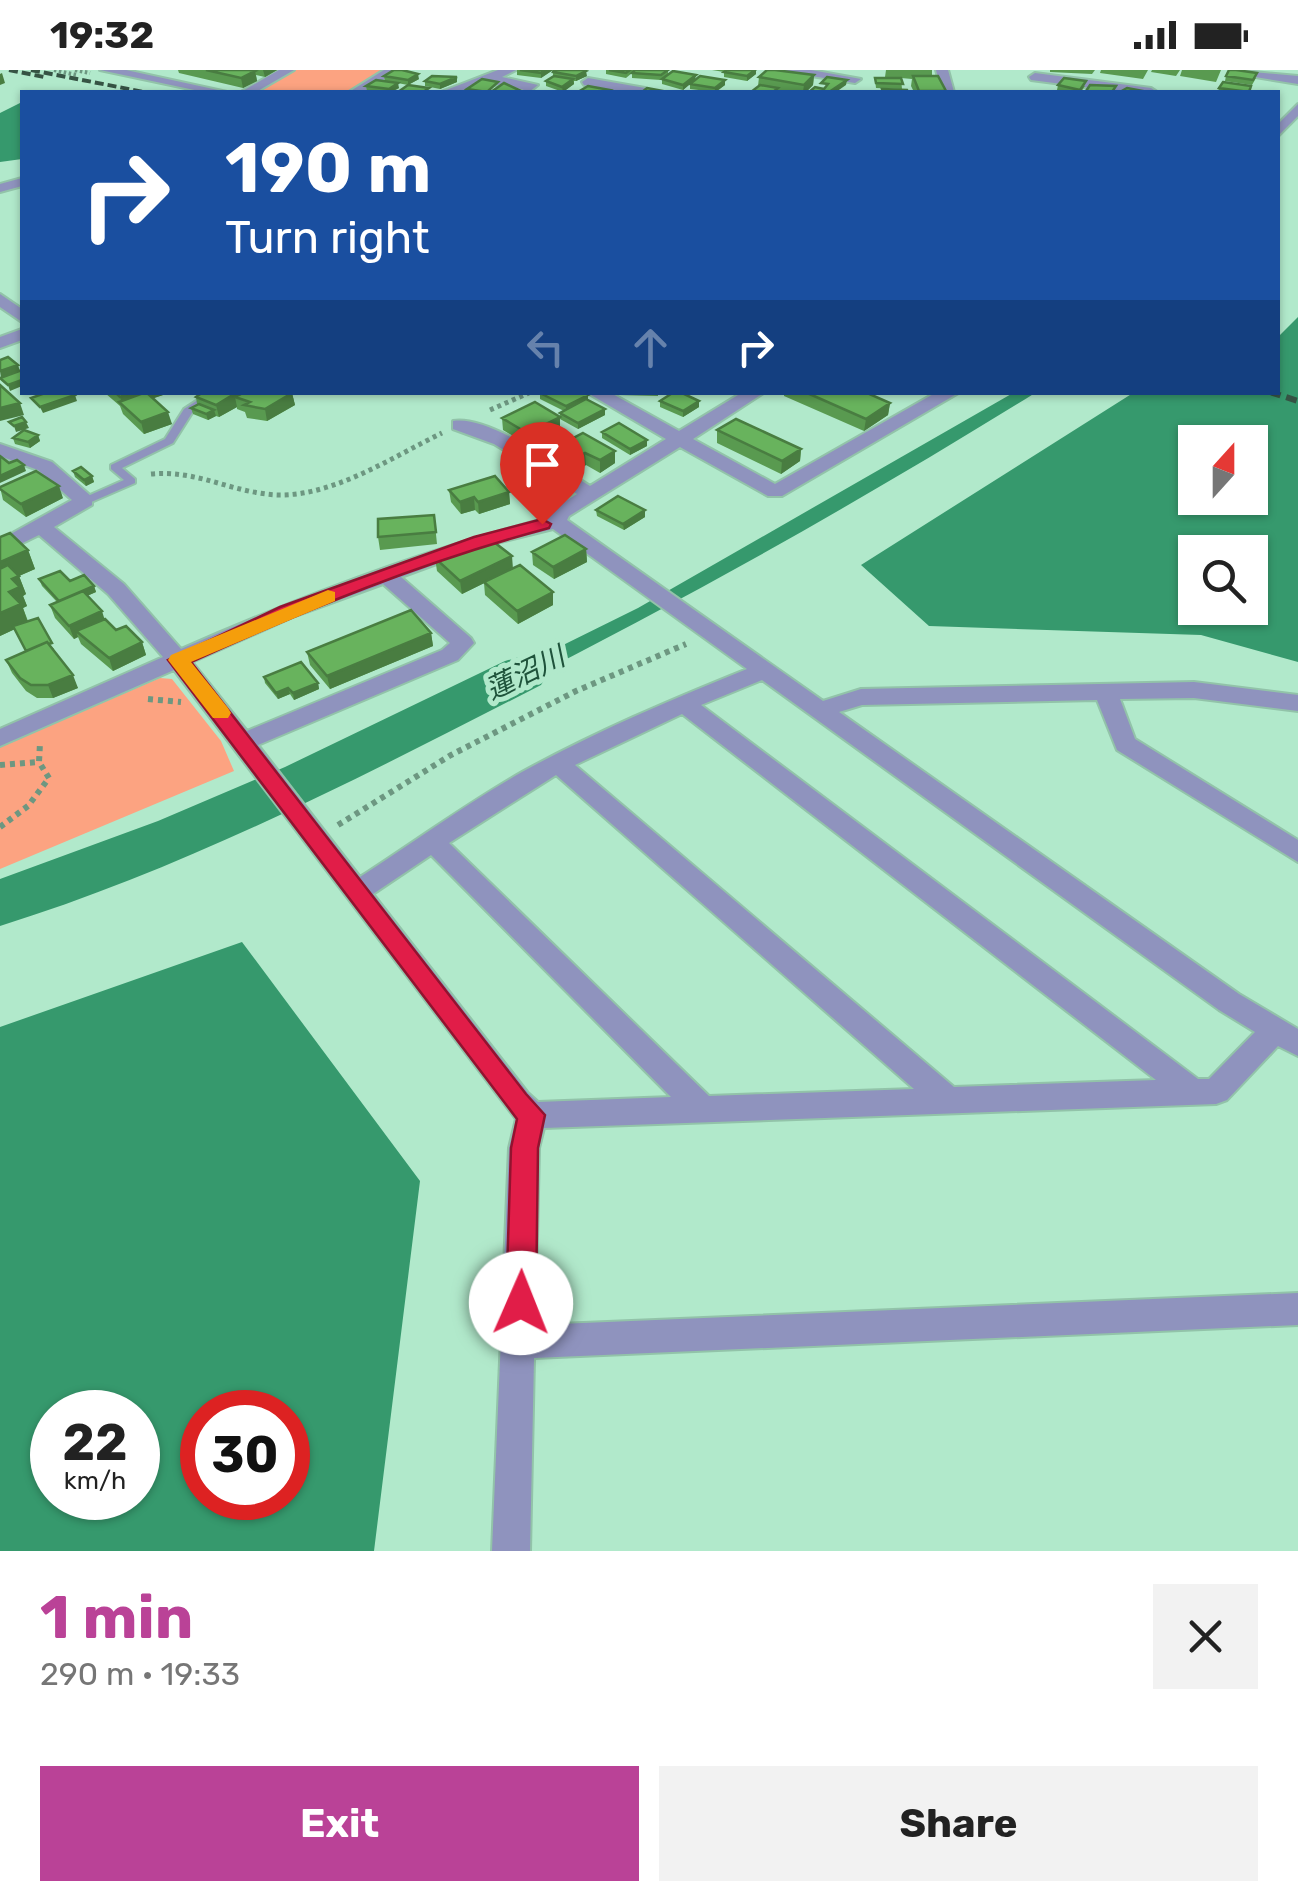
<!DOCTYPE html>
<html lang="en">
<head>
<meta charset="utf-8">
<style>
  body { margin:0; font-family:Rubik,"Noto Sans JP",sans-serif; background:#f2f2f2; color:#222; height:100vh; display:flex; flex-direction:column; font-size:38px; white-space:nowrap }
  * { box-sizing:border-box; margin:0 }
  p { font-size:32px; color:#767676 }
  .icon { flex:none; width:55px; height:55px; fill:none; stroke:currentColor; stroke-width:2; stroke-linecap:round; stroke-linejoin:round }
  .map { position:relative; height:1481px; overflow:hidden }
  .panel { display:flex; flex-direction:column; background:#fff; flex:1 }
  .panel>* { flex:none }
  .hud { position:absolute; left:20px; top:20px; width:1260px; height:305px; border-radius:0px; box-shadow:0 2px 8px #0004; background:#1a4fa0; color:#fff; overflow:hidden }
  .needle { width:65px; rotate:21deg }
  .tools { position:absolute; left:1178px; top:355px; display:grid; gap:20px }
  .tools a { display:grid; place-items:center; width:90px; height:90px; border-radius:0px; background:#fff; box-shadow:0 2px 8px #0004; font-size:50px }
  .speed { position:absolute; left:30px; top:1320px; display:flex; gap:20px; font-size:50px; font-weight:700; text-align:center }
  .speed>* { display:grid; place-content:center; width:130px; height:130px; border-radius:50%; background:#fff; box-shadow:0 2px 8px #0004; line-height:1 }
  .speed small { font-size:25px; font-weight:400 }
  .speed .limit { border:15px solid #d22; background:#fff; color:#111 }
  .pin { position:absolute; display:grid; place-items:center; width:85px; height:85px; color:#fff; margin:-102px -42px; border-radius:50% 50% 50% 0; rotate:-45deg; box-shadow:0 0 10px #0007 }
  .pin .icon { rotate:45deg }
  .me { position:absolute; width:110px; margin:-55px; rotate:1deg; stroke-linejoin:round; filter:drop-shadow(0 0 8px #0008) }
  .turn { display:flex; align-items:center; gap:35px; height:210px; padding:0 40px; font-size:45px }
  .turn .icon { width:130px; height:130px; stroke-width:2.5 }
  .turn b { display:block; font-size:70px; line-height:85px }
  .lanes { display:flex; align-items:center; height:95px; padding:0 40px; background:#0003; justify-content:center; gap:50px; direction:ltr }
  .lanes .off { opacity:.35 }
  .round { display:grid; place-items:center; flex:none; width:105px; height:105px; border-radius:0px; background:#f2f2f2 }
  .headline { display:flex; align-items:center; justify-content:space-between; height:170px; padding:0 40px }
  h1 { font-size:60px; font-weight:700; line-height:75px; color:#ba4297 }
  .action { display:flex; gap:20px; margin-top:auto; padding:20px 40px }
  .action a { flex:1; height:115px; border-radius:0px; background:#ba4297; color:#fff; font-size:40px; font-weight:700; line-height:115px; text-align:center }
  .action a+a { background:#f2f2f2; color:#222 }
  .status { display:flex; justify-content:space-between; align-items:center; height:70px; padding:0 50px; background:#fff; direction:ltr }
  .status svg { height:28px; fill:currentColor }
  .map>svg:first-child { display:block }
  .green { fill:#fca381 }
  .water { fill:#36996d; fill-rule:evenodd }
  .lines { fill:none; stroke-linecap:round; stroke-linejoin:round }
  .river { fill:#36996d; fill-rule:evenodd }
  .lane-casing { stroke:#92c3a9; stroke-width:4 }
  .street-casing { stroke:#92c3a9; stroke-width:4 }
  .path-far2 { stroke:#6d9781; stroke-width:4; stroke-dasharray:2.5 2.5; stroke-linecap:butt }
  .path-far1 { stroke:#6d9781; stroke-width:5; stroke-dasharray:4 4; stroke-linecap:butt }
  .path { stroke:#6d9781; stroke-width:6; stroke-dasharray:5 5; stroke-linecap:butt }
  .lane { fill:#8f93be; fill-rule:evenodd }
  .street { fill:#8f93be; fill-rule:evenodd }
  .rail-far1 { stroke:#365344; stroke-width:4; stroke-dasharray:9 4; stroke-linecap:butt }
  .rail { stroke:#365344; stroke-width:6; stroke-dasharray:11 6; stroke-linecap:butt }
  .wall { fill:#599a50 }
  .shaded-wall { fill:#497d41 }
  .building { fill:#68b35d; stroke:#497d41; stroke-width:2.5 }
  .route { fill:#e11d48; stroke:#92132f; stroke-width:2.5 }
  .slow { fill:#f59e0b }
  .labels { text-anchor:middle; dominant-baseline:central; stroke-width:10; stroke-linejoin:round; paint-order:stroke }
  .water-label { font-size:28px; font-style:italic; fill:#1f533b; stroke:#b1e9cb }
</style>
</head>
<body>
<div class="status"><b>19:32</b><svg viewBox="0 0 49 12"><path d="M0 12V9h3v3zM5 12V6h3v6zM10 12V3h3v9zM15 12V0h3v12zM26 1h20v11H26zM47 4h2v5h-2z"/></svg></div>
<div class="map">
<svg width="1298" height="1481" viewBox="0 0 1298 1481">
  <rect width="100%" height="100%" fill="#b1e9cb"/>
  <path class="green" d="M296 0H384L346 22H255Z
    M160 608 172 609 221 671 234 701 0 799V677Z"/>
  <path class="water" d="M22 32V89L0 92V43Z
    M1298 247V592L1201 565 929 556 861 495 1133 323 1278 322V267ZM1250 372V428H1195V372ZM1195 482H1250V538H1195Z
    M1013 323H1035C848 439 655 547 457 644L446 633 638 538Z
    M242 872 420 1111 374 1481H0V957ZM138 1342V1428H52V1342ZM288 1342V1428H202V1342Z"/>
  <g class="lines">
    <path class="river" d="M523 586 541 591 549 603 541 615C365 705 189 797 0 856V809L158 751 285 697 505 591Z"/>
    <defs>
      <path id="lane" d="M210 322H222L192 343 173 373 122 398 135 409V413L89 433H81V429L124 410 111 399V395L165 369 184 339Z"/>
      <path id="street" d="M100 0H126L227 22H204Z
        M279 0H294L256 22H241Z
        M384 0H399L363 22H349Z
        M498 0H516L502 7 538 15 529 22C486 5 481 24 441 22Z
        M774 0H811L861 9 855 13Z
        M936 0H948L954 22H942Z
        M1231 0 1298 6V14L1237 4Z
        M1035 3 1151 18 1157 22H1125L1031 10 1029 7Z
        M588 8 645 18 651 22H626L584 15 582 12Z
        M1298 34V46L1278 66V54Z
        M22 108V116L0 122V114Z
        M0 224 22 239V252L0 237Z
        M22 259V270L0 278V267Z
        M586 322H609L679 361 743 322H765L693 369 775 414 937 322H960L782 426H768L680 377 569 446 567 450 823 631 861 619 1194 612 1298 625V641L1194 628 1120 629 1135 669 1298 770V792L1117 680 1097 630 862 635 839 642 1239 924 1298 959V986L1278 976 1227 1030 1216 1034 544 1058 539 1078 535 1255 1298 1223V1255L534 1288 530 1481H492L509 1078 516 1049 174 600 0 676V659L163 587 108 524 39 465 0 484V470L72 430 38 400 0 386V374L52 392 92 427V435L54 457 124 514 181 579C300 527 422 480 548 448L553 439 577 424 494 374 453 359V351C490 345 559 397 590 416L666 369ZM553 459 747 599C670 630 595 662 522 702 466 734 414 772 360 807L258 675 458 590 474 573 471 568 401 507 488 475ZM383 514 450 573 442 580 247 661 192 592 295 546ZM762 610 1219 940 1255 962 1209 1009H1198L701 635ZM682 644 1156 1010 954 1017 575 695ZM556 705 914 1019 709 1026 449 773ZM431 785 671 1027 538 1032 528 1023 373 824Z"/>
    </defs>
    <use href="#lane" class="lane-casing"/>
    <use href="#street" class="street-casing"/>
    <path class="path-far2" d="M54 0 77 5
      M75 0 90 3"/>
    <path class="path-far1" d="M490 340 531 322
      M151 404C194 400 225 419 266 424 326 432 390 388 442 363"/>
    <path class="path" d="M148 629 181 632
      M0 695 39 692 40 673
      M338 755 451 685 576 621 686 574
      M0 757 28 736 49 708 39 692"/>
    <use href="#lane" class="lane"/>
    <use href="#street" class="street"/>
    <path class="rail-far1" d="M9 0 44 7
      M31 0 144 22"/>
    <path class="rail" d="M1270 322 1298 331"/>
  </g>
  <path class="wall" d="M178 0H277L265 7 256 5 257 11 243 18 179 3Z
    M517 0H553L541 8 517 5Z
    M606 0H668V5L725 15 716 22 690 19V14L683 20 662 14V9L665 7 661 10 632 8V3L626 8 606 4Z
    M712 0H756V4L747 11 724 7V2Z
    M886 0H932V6L946 22H914L911 16 912 9 901 8 902 19 876 18 875 8H899L885 7Z
    M1050 0H1095L1092 4 1050 2Z
    M1101 0H1148L1143 9 1100 3Z
    M1152 0H1180L1176 6 1151 2Z
    M1182 0H1221L1216 12 1180 6Z
    M553 2 587 6 576 11H574V14L563 22 546 16V11L553 6Z
    M814 5 813 15 806 22H781L782 21H778V22H751L758 16 759 7Z
    M384 6 419 9 408 15 392 12 399 18 392 22 367 21 366 16 385 11Z
    M1226 6 1256 8 1252 15 1225 11Z
    M425 11 457 12 440 19 425 16Z
    M1058 15 1085 16 1081 22H1067L1057 20Z
    M1219 18 1249 22H1218Z
    M96 322H162L163 325 153 328 172 354 144 364 123 344 120 336 105 323 99 325Z
    M203 322 292 323 295 335 267 351 247 348 245 342 237 339V337L219 347 216 346 208 350 193 344 191 338 197 334 196 327Z
    M617 322H658V326L618 325Z
    M784 322H865L890 333 888 345 864 361 784 326Z
    M540 323 588 330 605 339V345L578 359 560 349V343L564 341 540 329Z
    M660 331 699 337 683 347 660 337Z
    M502 348 560 359 528 375 503 360Z
    M717 360 801 379 800 391 781 404 717 373Z
    M602 362 647 376 630 385 602 368Z
    M38 365 40 371 30 378 15 374 13 368Z
    M556 377 615 381V393L600 403 586 395 577 400 557 389Z
    M73 401 92 406 94 412 86 416 75 407Z
    M0 417 63 428 26 447 3 430Z
    M449 420 509 422 510 434 479 444 475 440 461 444 451 432Z
    M596 440 645 447 624 460 597 446Z
    M434 445 437 474 380 480 378 467Z
    M0 467 28 480 35 499 19 506 26 524 23 526 27 536 23 538 28 551 54 579 53 580 78 618 53 628H37L26 621 12 603 6 590 26 581 15 559 0 566Z
    M586 479 587 492 554 509 533 495 532 482Z
    M435 488 513 498 553 522V535L518 554 485 525 484 513 462 524 437 501Z
    M39 509 70 511 94 516 96 522 87 526 104 549 116 560 142 572 146 585 113 601 81 574 78 567 74 569 55 548 50 535 57 532 42 516Z
    M431 563 433 576 330 619 310 595 307 582Z
    M264 607 318 613 319 619 294 630 290 624 278 629 265 613Z"/>
  <path class="shaded-wall" d="M263 0H277L265 7Z
    M545 0H553L541 8V3Z
    M755 0H756V4L747 11V6Z
    M255 1 257 11 243 18 241 8Z
    M586 1 587 6 576 11V6Z
    M2 3 5 13 0 15V4Z
    M418 4 419 9 408 15V10Z
    M696 5 695 10 683 20V15Z
    M814 5 813 15 806 22H803L804 15Z
    M457 7V12L440 19V14Z
    M573 9 574 14 563 22 562 17Z
    M725 10V15L715 22V18Z
    M847 10 846 15 836 22 832 20Z
    M398 13 399 18 390 22 389 19Z
    M18 295 20 301 1 308 0 301Z
    M22 310V316L10 321 8 315Z
    M132 322H162L163 325 126 338 123 336 120 327Z
    M236 323 237 328 235 327 237 337 219 347 216 335Z
    M292 323 295 335 267 351 265 339Z
    M75 325 77 331 43 343 40 337Z
    M588 325V331L566 342V336Z
    M699 331V337L683 347V341Z
    M20 333 24 345 0 351V338Z
    M890 333 888 345 864 361 866 349Z
    M605 339V345L578 359V353Z
    M214 340 216 346 208 350 206 344Z
    M168 342 172 354 144 364 141 352Z
    M560 347V359L528 375 527 363Z
    M26 352 29 358 16 362 14 356Z
    M38 365 40 371 30 378 28 372Z
    M647 370V376L630 385V379Z
    M801 379 800 391 781 404 782 391Z
    M615 381V393L600 403V390Z
    M585 383 586 395 577 400 576 388Z
    M24 395 26 401 0 413V406Z
    M92 406 94 412 86 416 84 410Z
    M59 416 63 428 26 447 21 434Z
    M509 422 510 434 479 444 478 432Z
    M474 427 475 440 461 444 460 432Z
    M645 440V447L624 460 623 454Z
    M586 479 587 492 554 509 553 497Z
    M28 480 35 499 19 506 26 524 23 526 27 536 23 538 28 553 0 566V492Z
    M512 486 513 499 462 524 460 511Z
    M94 516 96 522 61 537 59 531Z
    M553 522V535L518 554 517 541Z
    M102 541 106 554 76 561 78 567 74 569 69 556Z
    M431 563 433 576 330 619 327 606Z
    M142 572 146 585 113 601 109 588Z
    M73 605 78 618 53 628 48 615Z
    M318 613 319 619 294 630 293 623Z
    M288 618 290 624 278 629 276 623Z"/>
  <path class="building" d="M206 0H249L255 1 241 8Z
    M394 0H402L418 4 408 10 384 6Z
    M520 0H545L541 3Z
    M554 0H583L586 1 576 6 553 2Z
    M609 0H630L626 3Z
    M635 0H668L661 5 632 3Z
    M727 0H755L747 6 724 2Z
    M767 0H775L814 5 804 15 759 7Z
    M1229 0H1236L1257 3 1253 10 1226 6Z
    M673 1 696 5 683 15 662 9Z
    M432 6 457 7 440 14 425 11Z
    M554 6 573 9 562 17 546 11Z
    M700 6 725 10 715 18 690 14Z
    M913 6H938L946 21H919Z
    M827 7 847 10 832 20 843 22H809L815 17 824 19 828 14 821 13Z
    M875 8H901L903 14 876 13Z
    M1064 8 1086 11 1080 20 1058 15Z
    M482 9 498 12 487 22 467 19Z
    M376 10 398 13 389 19 366 16Z
    M1223 12 1251 16 1249 22 1219 18Z
    M504 13 519 20 515 22H491Z
    M408 15 429 18 423 22H398Z
    M760 15 778 18 773 22H751Z
    M1090 15 1116 16 1112 22H1094L1086 21Z
    M588 16 610 20 606 22H578Z
    M647 18 668 22H642Z
    M1127 18 1148 22H1120Z
    M882 19 907 20 908 22H883Z
    M8 287 18 295 0 301V290Z
    M22 300V310L8 315 0 308Z
    M0 315 20 333 0 338Z
    M48 322H72L75 325 40 337 31 328Z
    M115 322H132L120 327Z
    M146 322 168 342 141 352 119 332Z
    M203 322H291L292 323 265 339 244 335 250 332 235 327 239 325 236 323 216 335 196 327Z
    M582 322 588 325 566 336 540 323Z
    M674 322H680L699 331 683 341 660 331Z
    M805 322H865L890 333 866 349Z
    M586 329 605 339 578 353 560 343Z
    M535 332 560 347 527 363 502 348Z
    M199 334 214 340 206 344 191 338Z
    M22 347 26 352 14 356 9 352Z
    M736 349 801 379 782 391 717 360Z
    M619 353 647 370 630 379 602 362Z
    M24 360 38 365 28 372 13 368Z
    M583 363 615 381 600 390 585 383 576 388 556 377Z
    M0 386 9 393 17 390 24 395 0 406Z
    M81 397 92 406 84 410 73 401Z
    M36 401 59 416 21 434 0 419V417Z
    M495 406 509 422 478 432 474 427 460 432 449 420Z
    M618 426 645 440 623 454 596 440Z
    M434 445 436 462 378 467V449Z
    M10 463 28 480 0 492V467Z
    M565 465 586 479 553 497 532 482Z
    M490 469 512 486 460 511 435 488 467 475 471 477Z
    M8 495 19 506 12 509 20 517 9 522 21 534 0 543V499Z
    M520 495 553 522 517 541 484 512Z
    M60 501 70 511 84 505 94 516 59 531 39 509Z
    M83 521 102 541 69 556 50 535Z
    M411 540 431 563 327 606 307 582Z
    M38 548 52 573 49 574 47 572 26 581 13 556Z
    M105 549 116 560 126 556 142 572 109 588 76 561Z
    M47 572 73 605 48 615H31L20 608 6 590Z
    M301 592 318 613 293 623 288 618 276 623 264 607Z"/>
  <path class="route" d="M542 449 551 454 549 458C425 491 307 539 191 592L526 1024 545 1045 538 1078 536 1233 532 1244 521 1248 510 1244 506 1233 511 1078 517 1049 168 590 280 537 474 467Z"/>
  <path class="slow" d="M328 520 335 522V531L191 592 228 638 231 643 228 648H213L168 590 171 585Z"/>
  <g class="labels">
    <g class="water-label">
      <text transform="translate(525 603) rotate(-26)">蓮沼川</text>
    </g>
  </g>
</svg>
<div class="tools">
<a><svg class="needle" viewBox="-14 -14 28 28"><path d="M0-13l5 13h-10z" fill="#e53935"/><path d="M0 13l5-13h-10z" fill="#767676"/></svg></a>
<a><svg class="icon" aria-label="search" viewBox="0 0 24 24"><circle cx="10" cy="10" r="6"/><path d="M15 15l6 6"/></svg></a>
</div>
<div class="speed"><div>22<small>km/h</small></div><div class="limit">30</div></div>
<div class="pin" style="left:542px;top:454px;background:#d93025"><svg class="icon" aria-label="arrive" viewBox="0 0 24 24"><path d="M6 21V4h12l-3 4 3 4H6"/></svg></div>
<svg class="me" style="left:521px;top:1233px" viewBox="-20 -20 40 40"><circle r="19" fill="#fff"/><path d="M0-13L10 11 0 6-10 11z" fill="#e11d48"/></svg>
<div class="hud">
<div class="turn"><svg class="icon" aria-label="right" viewBox="0 0 24 24"><path d="M7 20v-9h11M14 6l5 5-5 5"/></svg><div><b>190 m</b>Turn right</div></div>
<div class="lanes"><svg class="icon off" aria-label="left" viewBox="0 0 24 24"><path d="M17 20v-9H6M10 6l-5 5 5 5"/></svg><svg class="icon off" aria-label="ahead" viewBox="0 0 24 24"><path d="M12 20V5M6 11l6-6 6 6"/></svg><svg class="icon" aria-label="right" viewBox="0 0 24 24"><path d="M7 20v-9h11M14 6l5 5-5 5"/></svg></div>
</div>
</div>
<section class="panel">
<div class="headline"><div><h1>1 min</h1><p>290 m · 19:33</p></div><a class="round"><svg class="icon" aria-label="close" viewBox="0 0 24 24"><path d="M6 6l12 12M18 6L6 18"/></svg></a></div>
<div class="action"><a>Exit</a><a>Share</a></div>
</section>
</body>
</html>
